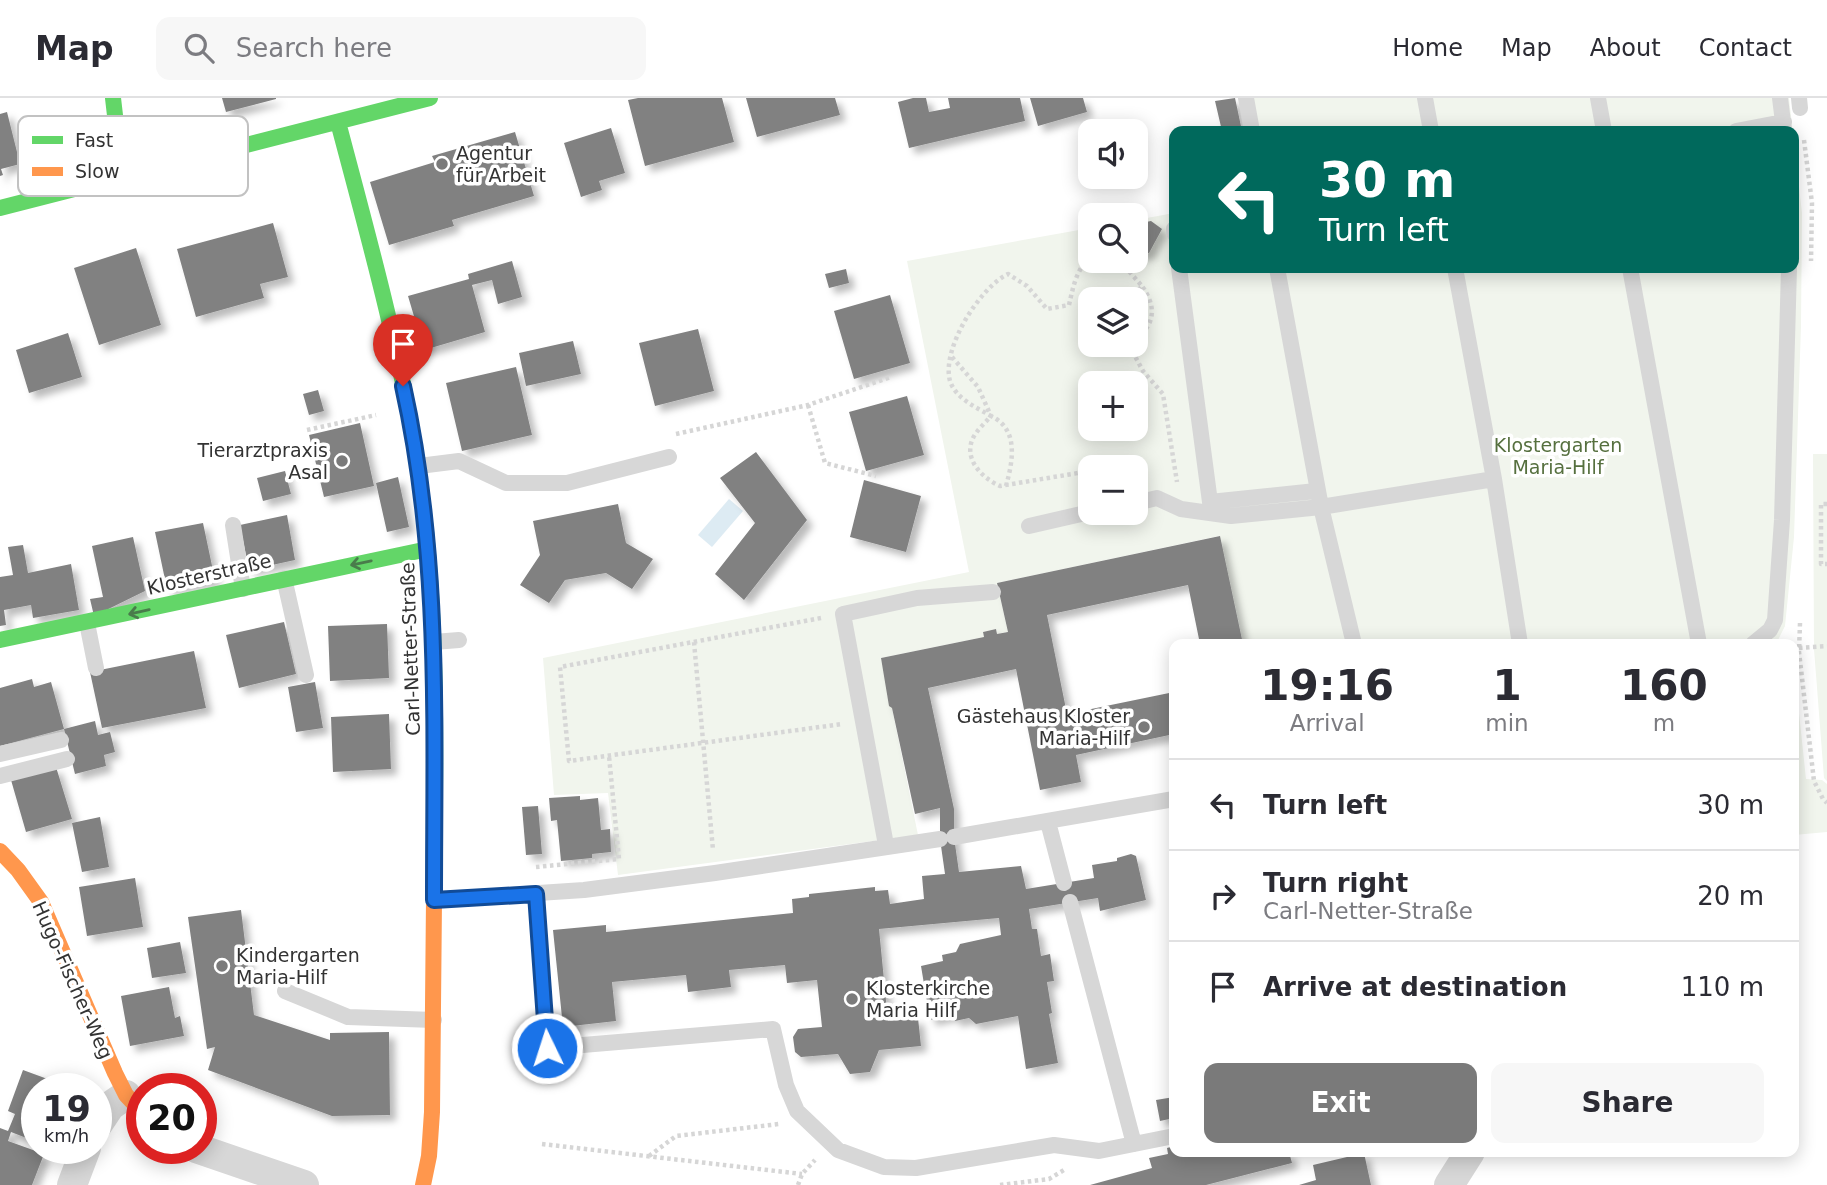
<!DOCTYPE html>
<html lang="en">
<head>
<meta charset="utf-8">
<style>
  body { margin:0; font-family:"DejaVu Sans",sans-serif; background:#f7f7f7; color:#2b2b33; height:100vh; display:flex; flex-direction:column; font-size:26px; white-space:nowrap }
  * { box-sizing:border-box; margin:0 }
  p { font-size:23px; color:#7c7c81 }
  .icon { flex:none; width:38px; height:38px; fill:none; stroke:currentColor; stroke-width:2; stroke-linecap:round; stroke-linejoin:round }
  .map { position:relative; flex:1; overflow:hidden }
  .sheet { position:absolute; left:1169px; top:541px; width:630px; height:518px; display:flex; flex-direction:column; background:#fff; border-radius:14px; box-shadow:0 4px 18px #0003 }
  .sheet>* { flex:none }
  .top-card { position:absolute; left:1169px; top:28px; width:630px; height:147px; border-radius:14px; box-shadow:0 4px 18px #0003; background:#00695c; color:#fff; overflow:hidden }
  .buttons { position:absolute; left:1078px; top:21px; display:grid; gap:14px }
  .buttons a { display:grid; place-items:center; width:70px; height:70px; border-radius:14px; background:#fff; box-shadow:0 4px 18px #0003; font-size:35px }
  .speed { position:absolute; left:21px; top:975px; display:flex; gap:14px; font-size:35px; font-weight:700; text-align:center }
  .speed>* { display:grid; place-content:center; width:91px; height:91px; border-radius:50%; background:#fff; box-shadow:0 4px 18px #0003; line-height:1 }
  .speed small { font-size:18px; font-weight:400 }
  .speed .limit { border:10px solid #d22; background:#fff; color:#111 }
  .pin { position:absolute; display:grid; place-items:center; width:60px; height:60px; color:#fff; margin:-72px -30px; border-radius:50% 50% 50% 0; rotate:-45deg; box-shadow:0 0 7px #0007 }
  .pin .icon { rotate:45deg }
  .me { position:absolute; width:77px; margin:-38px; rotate:356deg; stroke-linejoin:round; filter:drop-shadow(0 0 5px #0008) }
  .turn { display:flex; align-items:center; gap:24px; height:147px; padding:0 35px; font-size:32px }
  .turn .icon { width:91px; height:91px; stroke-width:2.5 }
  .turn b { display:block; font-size:49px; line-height:60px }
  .eta { display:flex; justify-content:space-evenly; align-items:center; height:119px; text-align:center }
  .eta b { font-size:42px; font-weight:800; line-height:49px }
  .primary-button { display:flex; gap:14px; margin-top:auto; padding:14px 35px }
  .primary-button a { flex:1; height:80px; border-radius:14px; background:#7a7a7a; color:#fff; font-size:28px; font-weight:800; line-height:80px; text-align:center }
  .primary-button a+a { background:#f7f7f7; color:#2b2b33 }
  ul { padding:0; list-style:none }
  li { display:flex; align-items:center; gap:21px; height:91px; padding:0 35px; border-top:2px solid #e1e1e2 }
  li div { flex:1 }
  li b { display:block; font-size:26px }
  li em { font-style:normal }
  header { display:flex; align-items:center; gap:42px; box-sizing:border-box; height:98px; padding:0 35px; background:#fff; border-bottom:2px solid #e1e1e2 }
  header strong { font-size:33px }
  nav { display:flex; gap:38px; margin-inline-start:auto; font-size:24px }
  .search { width:490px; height:63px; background:#f7f7f7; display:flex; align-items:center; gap:18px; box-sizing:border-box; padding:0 24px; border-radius:14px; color:#7c7c81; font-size:26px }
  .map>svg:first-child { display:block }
  .green { fill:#f1f5ed; fill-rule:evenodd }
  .water { fill:#ddebf3 }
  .building { fill:#818181; filter:url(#shadow) }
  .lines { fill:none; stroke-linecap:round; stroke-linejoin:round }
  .path { stroke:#d6d6d6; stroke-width:4.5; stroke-dasharray:3.5 3.5; stroke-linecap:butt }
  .lane { stroke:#d7d7d7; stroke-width:16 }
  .street { stroke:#d7d7d7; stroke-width:30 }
  .fast { stroke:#63d668; stroke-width:16 }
  .slow { stroke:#ff974d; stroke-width:16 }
  .oneway { stroke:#497c4b }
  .route-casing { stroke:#114b97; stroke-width:18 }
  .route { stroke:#1a73e8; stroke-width:12 }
  .poi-dot { fill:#7a7a7a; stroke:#fff; stroke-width:2.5 }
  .labels { text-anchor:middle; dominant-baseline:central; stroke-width:7; stroke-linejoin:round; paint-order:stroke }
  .poi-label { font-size:19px; fill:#333; stroke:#fff; text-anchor:start }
  .park-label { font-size:19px; fill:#56703f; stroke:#fff }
  .street-label { font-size:19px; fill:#333; stroke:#fff }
  .key { fill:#fff; stroke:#c2c2c2; stroke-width:2 }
  .key-label { font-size:19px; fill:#333 }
</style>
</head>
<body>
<header>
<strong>Map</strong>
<div class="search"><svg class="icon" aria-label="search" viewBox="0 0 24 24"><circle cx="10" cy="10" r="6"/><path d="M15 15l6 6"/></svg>Search here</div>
<nav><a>Home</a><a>Map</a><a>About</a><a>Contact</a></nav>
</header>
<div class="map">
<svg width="1827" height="1087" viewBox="0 0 1827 1087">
  <defs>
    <filter id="shadow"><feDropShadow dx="6" dy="6" stdDeviation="3.5" flood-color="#0004"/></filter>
  </defs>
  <rect width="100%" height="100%" fill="#fff"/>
  <path class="green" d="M1241 0H1789L1802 115 1801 228 1794 439 1785 528 1778 542 1771 546H1243L1219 438 997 485 1008 534 997 536 996 531 983 534 984 539 881 560 888 595 887 597 892 610 918 737 618 777 608 695 554 697 543 560 969 474 907 163 1090 130V163H1136V122L1174 115V170H1794V33H1247ZM1090 201H1136V247H1090ZM1090 285H1136V331H1090ZM1090 369H1136V415H1090Z
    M1813 356H1827V683L1824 680 1814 551Z
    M1794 568 1806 681 1822 682 1827 686V734L1794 737Z"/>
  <path class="water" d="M729 401 743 413 712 449 698 437Z"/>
  <path class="building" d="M222 0H276V1L226 14Z
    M638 0H722L734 44 645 68 628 2Z
    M746 0H835L840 17 757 39Z
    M913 0H926L929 14 950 10 948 0H1020L1025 23 909 50 898 4Z
    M1030 0H1083L1087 14 1038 28Z
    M1235 0 1242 33H1222L1215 3Z
    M7 14 20 66 1 71 3 77 0 78V16Z
    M611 30 625 75 599 83 602 92 581 99 564 45Z
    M515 34 534 98 452 122 454 128 389 147 370 84 435 64 432 58Z
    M1151 123 1162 131 1149 155 1136 158V126Z
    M273 125 288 179 260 186 264 200 196 219 177 151Z
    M136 150 161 227 99 247 74 170Z
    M512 163 522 199 498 206 492 182 472 187 485 234 424 252 408 198 469 181 468 176Z
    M846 171 849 185 829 190 825 176Z
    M890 197 910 265 854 281 834 213Z
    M698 231 714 293 655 308 639 245Z
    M68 235 82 279 29 295 16 252Z
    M573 243 581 276 526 288 519 255Z
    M516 269 532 337 462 353 446 285Z
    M318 292 324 313 309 317 303 296Z
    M907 298 924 357 866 373 849 314Z
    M360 325 374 388 324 399 309 337Z
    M756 354 807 422 744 502 715 476 755 425 720 380Z
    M285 373 291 396 263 403 257 380Z
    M398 379 409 429 387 434 376 385Z
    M864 382 921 398 906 454 850 439Z
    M618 406 626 445 653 461 632 491 606 475 565 482 549 505 520 487 540 457 533 423Z
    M287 417 295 462 249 472 240 427Z
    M203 425 215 482 167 491 155 434Z
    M1220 438 1243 546H1200L1188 487 1047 517 1067 616 1174 594V636L1076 657 1081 684 1040 692 1016 571 928 590 954 711V739L959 774 1021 768 1026 791 1094 780 1092 767 1117 763V760L1131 756 1136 758 1146 802 1100 813 1098 800 1029 811 1032 831H1037L1041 858 1050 856 1054 883 1047 884 1052 915 1049 916 1058 965 1026 971 1018 918 976 926 969 920 955 923 953 917 930 922 921 868 943 863 942 857 956 854 960 846 1001 837 999 820 879 831 888 923 918 920 921 948 879 952 870 974 850 976 838 956 801 959 795 954 793 939 798 931 822 929 817 882 787 885 785 867 729 872 731 889 688 894 686 877 612 884 616 923 563 929 553 832 606 827V834L793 815 792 801 809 799V796L875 789V793L888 792 890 806 924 801 922 778 945 776 940 741V710L915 716 892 610 889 608 881 560 984 539 983 534 996 531 997 536 1008 534 997 485Z
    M133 439 145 493 94 518 90 501 103 499 92 448Z
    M23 447 28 475 71 466 79 512 33 520 31 507 4 512 6 527 0 528V479L13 477 8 449Z
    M284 524 296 576 239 590 226 537Z
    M387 526 389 580 330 583 328 528Z
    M194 553 206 610 102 630 90 574Z
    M32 581 34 589 51 584 64 631 95 623 98 637 110 634 115 654 104 657 106 668 75 676 64 631 0 648V590Z
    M315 584 323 630 296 634 288 589Z
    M389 616 391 671 333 674 331 619Z
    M56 669 72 721 26 734 11 682Z
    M580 698V702L598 700 601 732 610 731 611 754 592 756V760L561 763 557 722 551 723 549 700Z
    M538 708 542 756 526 757 522 709Z
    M100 719 109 769 82 774 72 725Z
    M135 780 143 829 87 838 79 789Z
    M241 812 254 917 330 942V935L389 934 390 1017 332 1018 208 972 215 949 207 951 188 819Z
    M180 844 186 875 152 880 147 850Z
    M169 889 175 920 180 918 184 938 130 948 121 898Z
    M23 972 72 990H37V1044L11 1034 8 1043 44 1056 32 1087H0V1030L8 1033 15 1016 8 1013Z
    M1174 999V1020L1160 1023 1156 1002Z
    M1174 1048V1054H1289L1292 1065 1206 1087H1090L1152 1070 1149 1060 1168 1056 1167 1050Z
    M1364 1055 1371 1087H1299L1316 1082 1313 1067Z"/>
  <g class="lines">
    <path class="path" d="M1804 42 1812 105 1811 163
      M1090 160C1076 171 1073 190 1069 207L1047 211 1027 188 1008 176C980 189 941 251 950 283 956 301 976 309 991 318 985 325 977 332 973 340 963 361 982 380 1000 388L1090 373
      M1120 163 1142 188 1131 201
      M1136 241C1156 225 1156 208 1142 188
      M1129 247 1143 273 1163 296 1177 384
      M952 259 978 289 991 318C1019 331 1013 363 1006 388
      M808 307 825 365 876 378
      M307 332 376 317
      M676 336 808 307 891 279
      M1827 406H1821V466H1827
      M821 520 560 569 569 663 842 626
      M1800 525 1799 554 1814 683 1823 701 1827 705
      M694 544 713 752
      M1799 550 1827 548
      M536 769 619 761 609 658
      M542 1046 802 1076
      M649 1058 676 1038 779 1026
      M798 1087 802 1076 815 1062
      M1000 1087 1049 1081 1064 1072"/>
    <path class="lane" d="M1246 0 1252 33
      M1425 0 1431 33
      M1598 0 1604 33
      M1780 0 1784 32
      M1799 0 1800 10
      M1736 33 1784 24
      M1174 131V135
      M1179 170 1210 404 1316 393
      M1455 170 1494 381 1520 546
      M1630 170 1699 546
      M419 368 459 363 506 385H567L669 359
      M1136 405 1157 400 1181 411 1231 418 1321 409 1277 170
      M233 427 243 491
      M1029 428 1090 414
      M284 480 306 577
      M87 525 96 570
      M434 544 459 542
      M1354 546 1321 409 1494 381
      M1753 546 1770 532 1775 522 1782 422 1789 170
      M0 656 61 642
      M0 678 67 661
      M1048 724 1064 785
      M954 739 1174 701
      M886 747 843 516 917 500 993 494
      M536 796 547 950 773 931 786 987 797 1013 838 1052 884 1069 916 1070 1054 1047 1099 1053 1174 1038
      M434 802 584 792 715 775 940 741
      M1070 804 1134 1046
      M285 893 348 919 434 922"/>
    <path class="street" d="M96 1029 110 1008 126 997
      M196 1050 304 1087
      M72 1087 86 1050
      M1449 1087 1470 1054"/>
    <path class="fast" d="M113 0 122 78
      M338 24C367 134 398 244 416 356 434 468 436 582 435 696
      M0 110 430 0
      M0 542 428 451"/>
    <path class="slow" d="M0 753 18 772 41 804 115 975 126 997 142 1014
      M423 1087 429 1058 432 1014 435 696"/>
  </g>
  <defs><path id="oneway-shaft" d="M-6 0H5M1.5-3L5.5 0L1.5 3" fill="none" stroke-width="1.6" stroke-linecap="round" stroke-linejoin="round" transform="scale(1.75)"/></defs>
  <g class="oneway">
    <use href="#oneway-shaft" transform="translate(361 465) rotate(168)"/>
    <use href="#oneway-shaft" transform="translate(139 514) rotate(167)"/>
  </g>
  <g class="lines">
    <defs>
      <path id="route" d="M403 288C441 459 434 628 434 802L536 796 547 950"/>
    </defs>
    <use href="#route" class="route-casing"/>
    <use href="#route" class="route"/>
  </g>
  <g class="poi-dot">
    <circle cx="442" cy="66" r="7"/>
    <circle cx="342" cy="363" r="7"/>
    <circle cx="1144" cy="629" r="7"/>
    <circle cx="222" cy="868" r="7"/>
    <circle cx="852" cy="901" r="7"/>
  </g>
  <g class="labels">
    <g class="poi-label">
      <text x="456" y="55">Agentur<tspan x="456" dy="22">für Arbeit</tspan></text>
      <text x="328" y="352" text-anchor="end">Tierarztpraxis<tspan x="328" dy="22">Asal</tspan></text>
      <text x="1130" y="618" text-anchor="end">Gästehaus Kloster<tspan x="1130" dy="22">Maria-Hilf</tspan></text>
      <text x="236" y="857">Kindergarten<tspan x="236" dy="22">Maria-Hilf</tspan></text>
      <text x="866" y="890">Klosterkirche<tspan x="866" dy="22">Maria Hilf</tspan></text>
    </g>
    <g class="park-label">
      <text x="1558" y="347">Klostergarten<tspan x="1558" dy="22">Maria-Hilf</tspan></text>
    </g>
    <g class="street-label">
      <text transform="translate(209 476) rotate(-13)">Klosterstraße</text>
      <text transform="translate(410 551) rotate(-92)">Carl-Netter-Straße</text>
      <text transform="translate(73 882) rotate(66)">Hugo-Fischer-Weg</text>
    </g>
  </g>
  <rect x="18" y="18" width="230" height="80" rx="10" class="key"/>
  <rect x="32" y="38" width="31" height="8" fill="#63d668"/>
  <rect x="32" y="69" width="31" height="9" fill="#ff974d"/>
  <g class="key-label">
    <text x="75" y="49">Fast</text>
    <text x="75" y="80">Slow</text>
  </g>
</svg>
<div class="buttons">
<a><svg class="icon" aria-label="sound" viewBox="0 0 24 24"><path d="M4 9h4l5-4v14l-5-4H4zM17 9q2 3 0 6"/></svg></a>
<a><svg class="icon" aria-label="search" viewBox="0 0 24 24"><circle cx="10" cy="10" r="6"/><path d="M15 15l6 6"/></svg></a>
<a><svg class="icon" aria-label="layers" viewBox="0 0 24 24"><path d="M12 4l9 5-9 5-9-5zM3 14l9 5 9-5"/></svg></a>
<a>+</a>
<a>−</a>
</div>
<div class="speed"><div>19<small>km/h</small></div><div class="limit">20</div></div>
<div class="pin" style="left:403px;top:288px;background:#d93025"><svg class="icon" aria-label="arrive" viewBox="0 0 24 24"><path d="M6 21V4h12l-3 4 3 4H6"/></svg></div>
<svg class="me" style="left:547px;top:950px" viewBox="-20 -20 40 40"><circle r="17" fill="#1a73e8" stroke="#fff" stroke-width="3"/><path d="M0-11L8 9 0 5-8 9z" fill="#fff"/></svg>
<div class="top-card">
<div class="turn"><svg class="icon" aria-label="left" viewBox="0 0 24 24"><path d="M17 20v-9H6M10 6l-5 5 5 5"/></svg><div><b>30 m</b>Turn left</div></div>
</div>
<section class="sheet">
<div class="eta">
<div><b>19:16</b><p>Arrival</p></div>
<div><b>1</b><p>min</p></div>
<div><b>160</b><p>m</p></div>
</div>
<ul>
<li><svg class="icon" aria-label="left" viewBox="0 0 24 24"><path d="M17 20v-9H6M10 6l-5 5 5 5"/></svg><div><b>Turn left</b></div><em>30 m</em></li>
<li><svg class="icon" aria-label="right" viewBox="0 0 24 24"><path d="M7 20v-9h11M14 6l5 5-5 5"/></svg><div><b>Turn right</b><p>Carl-Netter-Straße</p></div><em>20 m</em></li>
<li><svg class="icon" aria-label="arrive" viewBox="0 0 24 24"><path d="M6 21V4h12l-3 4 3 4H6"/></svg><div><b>Arrive at destination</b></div><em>110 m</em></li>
</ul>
<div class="primary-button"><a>Exit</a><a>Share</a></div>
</section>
</div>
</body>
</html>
